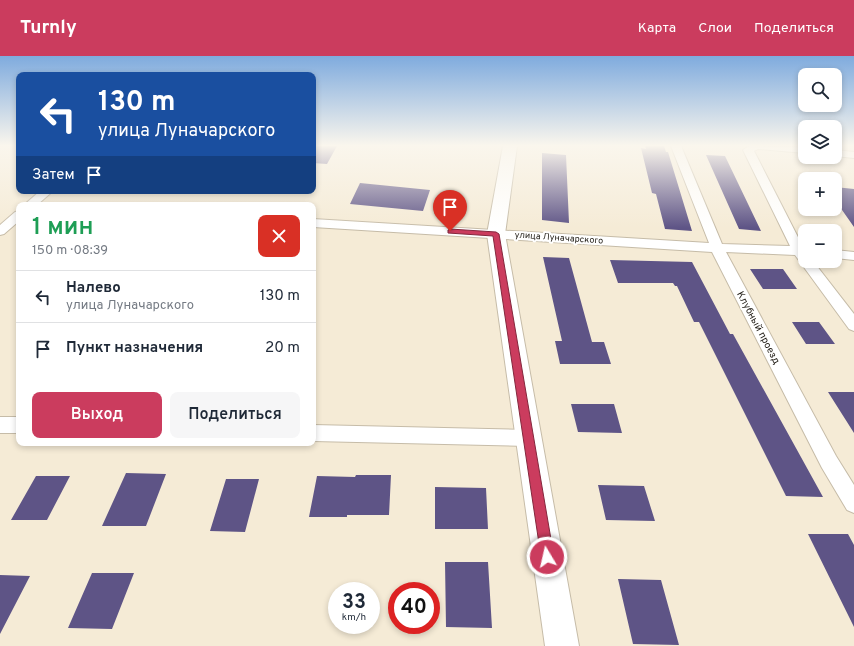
<!DOCTYPE html>
<html lang="ru">
<head>
<meta charset="utf-8">
<style>
  body { margin:0; font-family:Overpass,sans-serif; background:#f6f6f7; color:#1f2937; height:100vh; display:flex; flex-direction:column; font-size:15px; white-space:nowrap }
  * { box-sizing:border-box; margin:0 }
  p { font-size:13px; color:#747a83 }
  .icon { flex:none; width:22px; height:22px; fill:none; stroke:currentColor; stroke-width:2; stroke-linecap:round; stroke-linejoin:round }
  .map { position:relative; flex:1; overflow:hidden }
  .details { position:absolute; left:16px; top:146px; width:300px; height:244px; display:flex; flex-direction:column; background:#fff; border-radius:8px; box-shadow:0 2px 6px #0003 }
  .details>* { flex:none }
  .banner { position:absolute; left:16px; top:16px; width:300px; height:122px; border-radius:8px; box-shadow:0 2px 6px #0003; background:#1a4fa0; color:#fff; overflow:hidden }
  .buttons { position:absolute; left:798px; top:12px; display:grid; gap:8px }
  .buttons a { display:grid; place-items:center; width:44px; height:44px; border-radius:8px; background:#fff; box-shadow:0 2px 6px #0003; font-size:20px }
  .speed { position:absolute; left:328px; top:526px; display:flex; gap:8px; font-size:20px; font-weight:700; text-align:center }
  .speed>* { display:grid; place-content:center; width:52px; height:52px; border-radius:50%; background:#fff; box-shadow:0 2px 6px #0003; line-height:1 }
  .speed small { font-size:10px; font-weight:400 }
  .speed .limit { border:6px solid #d22; background:#fff; color:#111 }
  .pin { position:absolute; display:grid; place-items:center; width:34px; height:34px; color:#fff; margin:-41px -17px; border-radius:50% 50% 50% 0; rotate:-45deg; box-shadow:0 0 4px #0007 }
  .pin .icon { rotate:45deg }
  .me { position:absolute; width:44px; margin:-22px; rotate:351deg; stroke-linejoin:round; filter:drop-shadow(0 0 3px #0008) }
  .turn { display:flex; align-items:center; gap:14px; height:84px; padding:0 16px; font-size:18px }
  .turn .icon { width:52px; height:52px; stroke-width:2.5 }
  .turn b { display:block; font-size:28px; line-height:34px }
  .then { display:flex; align-items:center; height:38px; padding:0 16px; background:#0003; gap:8px; font-size:15px }
  .round { display:grid; place-items:center; flex:none; width:42px; height:42px; border-radius:8px; background:#f6f6f7 }
  .headline { display:flex; align-items:center; justify-content:space-between; height:68px; padding:0 16px }
  h1 { font-size:24px; font-weight:600; line-height:30px; color:#1e9e55 }
  .cta { display:flex; gap:8px; margin-top:auto; padding:8px 16px }
  .cta a { flex:1; height:46px; border-radius:8px; background:#cb3c5e; color:#fff; font-size:16px; font-weight:600; line-height:46px; text-align:center }
  .cta a+a { background:#f6f6f7; color:#1f2937 }
  ul { padding:0; list-style:none }
  li { display:flex; align-items:center; gap:12px; height:52px; padding:0 16px; border-top:1px solid #e0e1e3 }
  li div { flex:1 }
  li b { display:block; font-size:15px }
  li em { font-style:normal }
  header { display:flex; align-items:center; gap:24px; box-sizing:border-box; height:56px; padding:0 20px; background:#cb3c5e; color:#fff }
  header strong { font-size:19px }
  nav { display:flex; gap:22px; margin-inline-start:auto; font-size:14px }
  .map>svg:first-child { display:block }
  .building { fill:#5e5486 }
  .lines { fill:none; stroke-linecap:round; stroke-linejoin:round }
  .street-casing { stroke:#c6bca8; stroke-width:2 }
  .secondary-casing { stroke:#c6bca8; stroke-width:2 }
  .street { fill:#fff; fill-rule:evenodd }
  .secondary { fill:#fff; fill-rule:evenodd }
  .route { fill:#cb3c5e; stroke:#84273d }
  .labels { text-anchor:middle; dominant-baseline:central; stroke-width:4; stroke-linejoin:round; paint-order:stroke }
  .far-street-label { font-size:9px; fill:#201c15; stroke:#fff }
  .street-label { font-size:10px; fill:#201c15; stroke:#fff }
</style>
</head>
<body>
<header>
<strong>Turnly</strong>
<nav><a>Карта</a><a>Слои</a><a>Поделиться</a></nav>
</header>
<div class="map">
<svg width="854" height="590" viewBox="0 0 854 590">
  <rect width="100%" height="100%" fill="#f5ebd6"/>
  <path class="building" d="M313 90H337L327 108 313 107Z
    M645 90H664L666 96H668L692 175 665 173 656 138 652 137 641 92 646 93Z
    M542 97 566 99 569 167 542 164Z
    M706 99 725 100 761 175 739 173Z
    M360 127 430 134 423 155 350 148Z
    M835 131 854 133V171L835 144Z
    M543 201 569 202 592 286H604L611 308H560L555 285H562Z
    M610 204 692 206 730 278H733L823 441 786 440 699 266H694L677 230H675L673 227H618Z
    M750 213H783L797 233H763Z
    M792 266H819L835 288H806Z
    M828 336H854V377Z
    M571 348H614L622 377 578 376Z
    M126 417 166 418 146 470H102Z
    M356 419H391L389 459H347V461H309L317 420 355 421Z
    M36 420H70L47 464H11Z
    M226 423H259L245 476 210 475Z
    M598 429 644 430 655 465 606 464Z
    M435 431 486 432 488 473H435Z
    M808 478H848L854 489V571Z
    M445 506H488L492 572 446 571Z
    M92 517H134L112 573 68 572Z
    M0 519 30 520 0 578Z
    M618 523 661 524 679 589 633 588Z"/>
  <g class="lines">
    <defs>
      <path id="street" d="M671 90H681L722 188 790 190 743 94 749 90 805 91V97L758 93 754 95 803 191H805V205H813L854 258V275L849 273 795 199 726 196 836 400 854 429V457L847 454 822 412 712 196 313 171V163L709 187Z
        M835 94 854 96V102L835 100Z
        M40 135H53L37 149H24Z
        M19 155V165L4 178 0 179V169L15 156Z
        M835 194 854 196V204L835 202Z
        M0 361H19V377H0Z
        M313 369 528 374 535 376 537 382 535 388 528 390 313 385Z"/>
      <path id="secondary" d="M503 90H517L505 178 579 590H545L487 178Z"/>
    </defs>
    <use href="#street" class="street-casing"/>
    <use href="#secondary" class="secondary-casing"/>
    <use href="#street" class="street"/>
    <use href="#secondary" class="secondary"/>
  </g>
  <linearGradient id="sky" x2="0" y2="1"><stop stop-color="#7fabde"/><stop offset="0.52" stop-color="#faf6ed"/><stop offset="1" stop-color="#faf6ed" stop-opacity="0"/></linearGradient>
  <rect width="854" height="172" fill="url(#sky)"/>
  <path class="route" d="M450 173 496 176 499 178 554 501 552 505 547 507 543 505 541 501 493 180 448 177V174Z"/>
  <g class="labels">
    <g class="far-street-label">
      <text transform="translate(559 182) rotate(4)">улица Луначарского</text>
    </g>
    <g class="street-label">
      <text transform="translate(758 272) rotate(62)">Клубный проезд</text>
    </g>
  </g>
</svg>
<div class="buttons">
<a><svg class="icon" aria-label="search" viewBox="0 0 24 24"><circle cx="10" cy="10" r="6"/><path d="M15 15l6 6"/></svg></a>
<a><svg class="icon" aria-label="layers" viewBox="0 0 24 24"><path d="M12 4l9 5-9 5-9-5zM3 14l9 5 9-5"/></svg></a>
<a>+</a>
<a>−</a>
</div>
<div class="speed"><div>33<small>km/h</small></div><div class="limit">40</div></div>
<div class="pin" style="left:450px;top:175px;background:#d93025"><svg class="icon" aria-label="arrive" viewBox="0 0 24 24"><path d="M6 21V4h12l-3 4 3 4H6"/></svg></div>
<svg class="me" style="left:547px;top:501px" viewBox="-20 -20 40 40"><circle r="17" fill="#cb3c5e" stroke="#fff" stroke-width="3"/><path d="M0-11L8 9 0 5-8 9z" fill="#fff"/></svg>
<div class="banner">
<div class="turn"><svg class="icon" aria-label="left" viewBox="0 0 24 24"><path d="M17 20v-9H6M10 6l-5 5 5 5"/></svg><div><b>130 m</b>улица Луначарского</div></div>
<div class="then">Затем<svg class="icon" aria-label="arrive" viewBox="0 0 24 24"><path d="M6 21V4h12l-3 4 3 4H6"/></svg></div>
</div>
<section class="details">
<div class="headline"><div><h1>1 мин</h1><p>150 m · 08:39</p></div><a class="round" style="background:#d93025;color:#fff"><svg class="icon" aria-label="close" viewBox="0 0 24 24"><path d="M6 6l12 12M18 6L6 18"/></svg></a></div>
<ul>
<li><svg class="icon" aria-label="left" viewBox="0 0 24 24"><path d="M17 20v-9H6M10 6l-5 5 5 5"/></svg><div><b>Налево</b><p>улица Луначарского</p></div><em>130 m</em></li>
<li><svg class="icon" aria-label="arrive" viewBox="0 0 24 24"><path d="M6 21V4h12l-3 4 3 4H6"/></svg><div><b>Пункт назначения</b></div><em>20 m</em></li>
</ul>
<div class="cta"><a>Выход</a><a>Поделиться</a></div>
</section>
</div>
</body>
</html>
